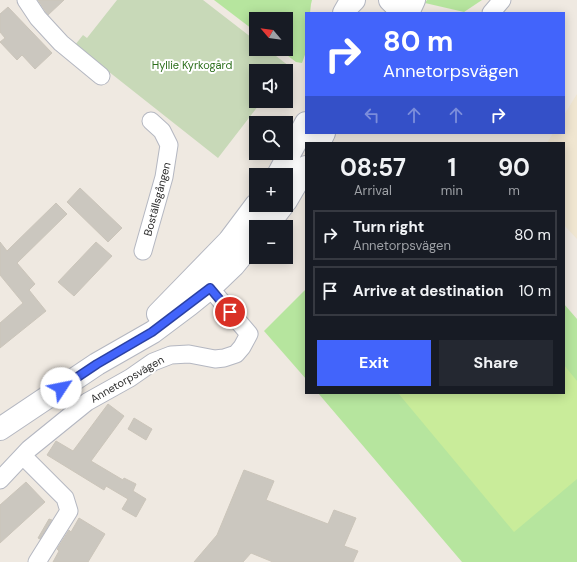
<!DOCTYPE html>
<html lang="en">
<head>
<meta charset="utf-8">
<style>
  body { margin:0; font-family:"DM Sans",sans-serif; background:#242831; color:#f1f3f6; height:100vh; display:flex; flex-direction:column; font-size:15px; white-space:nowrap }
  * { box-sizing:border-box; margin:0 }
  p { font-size:13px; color:#9ea1a6 }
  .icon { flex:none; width:22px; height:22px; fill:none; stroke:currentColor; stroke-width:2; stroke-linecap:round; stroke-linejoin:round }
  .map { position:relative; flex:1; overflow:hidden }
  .drawer { position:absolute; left:305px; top:142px; width:260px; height:252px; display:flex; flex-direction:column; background:#171b24; border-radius:0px; box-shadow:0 2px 10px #0003 }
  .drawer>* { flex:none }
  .banner { position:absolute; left:305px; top:12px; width:260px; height:122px; border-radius:0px; box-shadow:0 2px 10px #0003; background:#4264fb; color:#fff; overflow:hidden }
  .needle { width:26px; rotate:299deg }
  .buttons { position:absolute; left:249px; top:12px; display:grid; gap:8px }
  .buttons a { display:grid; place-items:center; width:44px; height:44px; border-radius:0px; background:#171b24; box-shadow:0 2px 10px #0003; font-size:20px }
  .pin { position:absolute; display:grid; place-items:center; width:34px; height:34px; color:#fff; margin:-17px; border:2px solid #fff; border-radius:50%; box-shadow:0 1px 4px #0007 }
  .me { position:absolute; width:44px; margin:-22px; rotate:56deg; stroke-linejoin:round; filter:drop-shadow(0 0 3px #0008) }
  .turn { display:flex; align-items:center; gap:14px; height:84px; padding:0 12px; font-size:18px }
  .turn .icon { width:52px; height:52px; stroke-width:2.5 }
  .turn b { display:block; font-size:28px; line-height:34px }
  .lanes { display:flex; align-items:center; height:38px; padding:0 12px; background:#0003; justify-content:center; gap:20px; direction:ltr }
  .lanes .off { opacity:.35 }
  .eta { display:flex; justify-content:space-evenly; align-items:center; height:68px; text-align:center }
  .eta b { font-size:24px; font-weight:700; line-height:28px }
  .primary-button { display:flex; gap:8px; margin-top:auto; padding:8px 12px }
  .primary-button a { flex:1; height:46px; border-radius:0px; background:#4264fb; color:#fff; font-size:16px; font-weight:700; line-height:46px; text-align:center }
  .primary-button a+a { background:#242831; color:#f1f3f6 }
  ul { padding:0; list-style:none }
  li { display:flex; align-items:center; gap:12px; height:50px; margin:0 8px 6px; padding:0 4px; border:2px solid #363941; border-radius:0px }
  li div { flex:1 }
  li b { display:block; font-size:15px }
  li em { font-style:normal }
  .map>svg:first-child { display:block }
  .education { fill:#f0e6d1 }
  .green { fill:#b6e59e }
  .cemetery { fill:#c8d9b8 }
  .pitch { fill:#c9ec9a }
  .building { fill:#cbc7bf; stroke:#cbc5ba }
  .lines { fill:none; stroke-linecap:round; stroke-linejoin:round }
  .street-casing { stroke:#b4b7c1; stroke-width:19 }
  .secondary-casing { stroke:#b4b7c1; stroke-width:24 }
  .street { stroke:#fff; stroke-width:17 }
  .secondary { stroke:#fff; stroke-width:22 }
  .route-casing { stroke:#2b41a3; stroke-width:10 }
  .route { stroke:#4264fb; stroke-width:7 }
  .labels { text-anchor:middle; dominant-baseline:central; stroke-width:4; stroke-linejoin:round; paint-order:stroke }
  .park-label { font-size:11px; fill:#2c6e1b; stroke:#fff }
  .street-label { font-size:11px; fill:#2e2e2e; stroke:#fff }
</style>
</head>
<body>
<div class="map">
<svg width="577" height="562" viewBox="0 0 577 562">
  <rect width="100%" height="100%" fill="#efe9e1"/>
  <path class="education" d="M577 94V239L564 225V143H547L553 133H564V115Z"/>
  <path class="green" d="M214 0H312L311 4 310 13H306V52L302 63 296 62 279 49H286V19H256V32Z
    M427 0H482L464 12 425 3Z
    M306 289V379L264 331Z
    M564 304 577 319V562H462L318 393H564Z"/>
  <path class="cemetery" d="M117 0H203L256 41V49H267L289 66 285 71H256V101H262L218 158 75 45 83 35 87 38Z"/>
  <path class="pitch" d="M564 365 577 381V479L514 532 398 393H564Z"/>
  <path class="building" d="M38 0H64L48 15Z
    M8 7 52 53 35 69 22 55 17 60 0 42 5 38 0 32V14Z
    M80 188 122 228 108 242 67 202Z
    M56 203 67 214 17 263 35 284 29 290 46 311 0 348V323L23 303 0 275V242L7 251Z
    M96 242 112 256 74 296 58 282Z
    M108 404 124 416 91 461 123 480 124 478 136 484 133 491 146 499 136 517 122 509 128 499 106 486 104 490 47 455 56 441 73 451Z
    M134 418 152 429 146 440 128 429Z
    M244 470 274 481 266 500 328 524 334 510 356 518 344 546 358 551 353 562H273L251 553 243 562H194L217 535Z
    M26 482 45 502 0 543V505Z
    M79 518 105 534 88 562H53L59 551 57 549 69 530 71 532Z
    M49 519 52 520 40 539 38 538Z"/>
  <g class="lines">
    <defs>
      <path id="street" d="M26 0 38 18 61 43 101 76
        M491 13 502 0
        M143 251 164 177 169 145 162 131 151 121
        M23 456 65 498 69 511 37 562
        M0 480 29 449 87 402 130 378 153 362 171 355 189 354 215 359 224 358 236 354 242 347 249 334 210 288 200 280"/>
      <path id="secondary" d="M390 0 395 5 400 13
        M344 13 348 6 354 0
        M408 13 414 0
        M319 143 324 133
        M278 175 306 123
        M286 201 306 167
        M266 227 283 205
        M158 314 229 241 256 205
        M0 429 97 364 153 332 189 305 210 288 234 265 256 238"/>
    </defs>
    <use href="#street" class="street-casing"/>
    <use href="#secondary" class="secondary-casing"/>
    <use href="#street" class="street"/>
    <use href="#secondary" class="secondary"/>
  </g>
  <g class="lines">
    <defs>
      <path id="route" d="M61 388 97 364 152 332 210 288 230 312"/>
    </defs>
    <use href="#route" class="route-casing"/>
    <use href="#route" class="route"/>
  </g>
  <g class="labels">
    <g class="park-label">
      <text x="192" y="65">Hyllie Kyrkogård</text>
    </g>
    <g class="street-label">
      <text transform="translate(157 199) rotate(-75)">Boställsgången</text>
      <text transform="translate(127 379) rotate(-30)">Annetorpsvägen</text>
    </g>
  </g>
</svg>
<div class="buttons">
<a><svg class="needle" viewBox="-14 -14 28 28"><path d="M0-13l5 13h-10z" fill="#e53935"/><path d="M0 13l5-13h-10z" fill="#9ea1a6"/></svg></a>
<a><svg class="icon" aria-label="sound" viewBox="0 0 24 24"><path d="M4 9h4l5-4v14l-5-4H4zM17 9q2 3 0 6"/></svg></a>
<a><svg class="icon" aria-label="search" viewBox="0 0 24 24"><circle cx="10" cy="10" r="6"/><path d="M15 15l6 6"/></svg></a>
<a>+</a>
<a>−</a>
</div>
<div class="pin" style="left:230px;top:312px;background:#d93025"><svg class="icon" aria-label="arrive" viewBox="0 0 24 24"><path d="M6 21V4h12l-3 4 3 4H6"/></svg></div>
<svg class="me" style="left:61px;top:388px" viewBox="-20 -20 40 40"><circle r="19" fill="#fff"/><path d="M0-13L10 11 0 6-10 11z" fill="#4264fb"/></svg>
<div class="banner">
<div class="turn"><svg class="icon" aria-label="right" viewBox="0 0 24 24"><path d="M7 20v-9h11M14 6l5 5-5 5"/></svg><div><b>80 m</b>Annetorpsvägen</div></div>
<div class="lanes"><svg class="icon off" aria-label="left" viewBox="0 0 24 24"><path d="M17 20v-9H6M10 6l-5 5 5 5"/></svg><svg class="icon off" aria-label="ahead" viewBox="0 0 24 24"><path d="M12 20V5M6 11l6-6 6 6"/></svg><svg class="icon off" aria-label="ahead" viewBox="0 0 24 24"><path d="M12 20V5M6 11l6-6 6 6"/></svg><svg class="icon" aria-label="right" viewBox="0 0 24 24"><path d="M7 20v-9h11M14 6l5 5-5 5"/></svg></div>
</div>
<section class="drawer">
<div class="eta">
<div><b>08:57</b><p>Arrival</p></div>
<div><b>1</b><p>min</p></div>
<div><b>90</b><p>m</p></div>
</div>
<ul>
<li><svg class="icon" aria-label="right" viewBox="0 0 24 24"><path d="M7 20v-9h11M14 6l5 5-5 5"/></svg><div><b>Turn right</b><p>Annetorpsvägen</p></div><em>80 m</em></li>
<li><svg class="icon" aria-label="arrive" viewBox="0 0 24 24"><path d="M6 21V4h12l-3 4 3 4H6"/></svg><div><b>Arrive at destination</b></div><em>10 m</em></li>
</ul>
<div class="primary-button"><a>Exit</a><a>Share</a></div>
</section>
</div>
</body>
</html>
